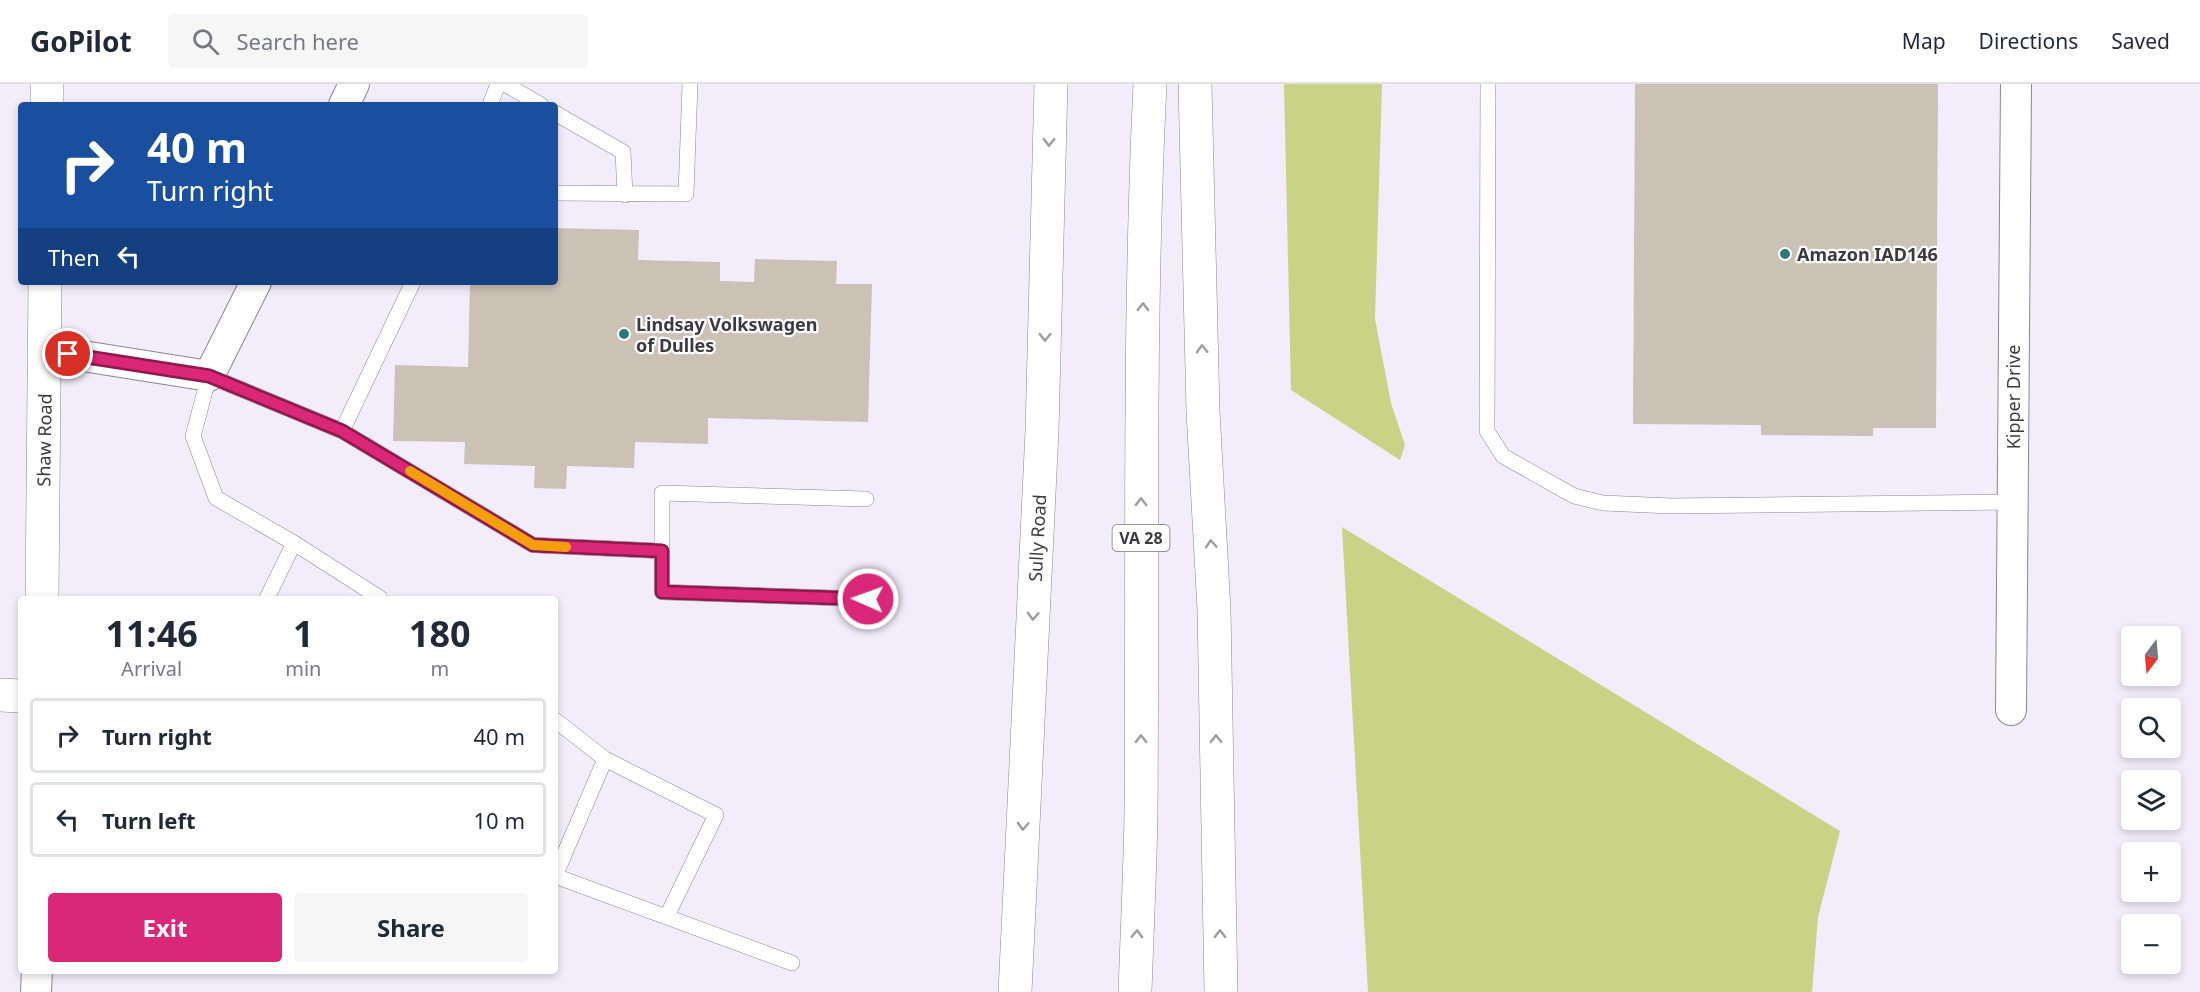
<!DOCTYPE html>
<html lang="en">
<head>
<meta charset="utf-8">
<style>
  body { margin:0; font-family:"Noto Sans",sans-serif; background:#f6f6f7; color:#1f2937; height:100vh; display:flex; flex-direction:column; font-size:22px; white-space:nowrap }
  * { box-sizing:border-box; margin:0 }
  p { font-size:20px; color:#747a83 }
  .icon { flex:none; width:33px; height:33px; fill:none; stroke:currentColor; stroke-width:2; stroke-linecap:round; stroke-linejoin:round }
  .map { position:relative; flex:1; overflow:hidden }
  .drawer { position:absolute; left:18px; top:512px; width:540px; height:378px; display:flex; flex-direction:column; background:#fff; border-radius:6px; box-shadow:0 3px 9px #0003 }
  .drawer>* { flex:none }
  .guide { position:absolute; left:18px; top:18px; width:540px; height:183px; border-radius:6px; box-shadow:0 3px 9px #0003; background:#1a4fa0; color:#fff; overflow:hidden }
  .needle { width:39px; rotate:196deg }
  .buttons { position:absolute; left:2121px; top:542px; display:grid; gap:12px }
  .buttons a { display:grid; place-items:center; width:60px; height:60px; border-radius:6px; background:#fff; box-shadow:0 3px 9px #0003; font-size:30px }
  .pin { position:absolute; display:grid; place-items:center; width:51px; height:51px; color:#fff; margin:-26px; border:3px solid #fff; border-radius:50%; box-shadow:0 2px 6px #0007 }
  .me { position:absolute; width:66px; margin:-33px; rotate:272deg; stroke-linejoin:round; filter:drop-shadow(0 0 4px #0008) }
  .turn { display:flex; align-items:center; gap:21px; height:126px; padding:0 30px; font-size:27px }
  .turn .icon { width:78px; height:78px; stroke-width:2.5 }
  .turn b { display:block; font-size:42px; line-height:51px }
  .then { display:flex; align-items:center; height:57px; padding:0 30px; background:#0003; gap:12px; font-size:22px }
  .eta { display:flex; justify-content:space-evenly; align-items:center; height:102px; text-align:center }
  .eta b { font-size:36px; font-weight:700; line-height:42px }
  .primary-button { display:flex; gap:12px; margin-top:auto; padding:12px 30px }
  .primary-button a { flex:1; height:69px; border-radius:6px; background:#db2777; color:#fff; font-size:24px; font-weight:700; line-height:69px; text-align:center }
  .primary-button a+a { background:#f6f6f7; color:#1f2937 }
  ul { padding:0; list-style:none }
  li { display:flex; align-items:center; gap:18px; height:75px; margin:0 12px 9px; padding:0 18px; border:3px solid #e0e1e3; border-radius:6px }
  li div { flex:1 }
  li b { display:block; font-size:22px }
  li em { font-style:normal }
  header { display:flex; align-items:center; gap:36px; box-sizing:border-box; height:84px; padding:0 30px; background:#fff; border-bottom:2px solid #e0e1e3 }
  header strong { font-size:28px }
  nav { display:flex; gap:33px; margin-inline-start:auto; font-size:21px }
  .search { width:420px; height:54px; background:#f6f6f7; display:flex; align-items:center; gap:15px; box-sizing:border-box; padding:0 21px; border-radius:6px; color:#747a83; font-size:22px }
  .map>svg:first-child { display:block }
  .green { fill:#c8d386 }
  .building { fill:#cbc1b5 }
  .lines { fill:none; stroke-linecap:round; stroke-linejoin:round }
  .lane-casing { stroke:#8b8693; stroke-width:16 }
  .street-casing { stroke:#8b8693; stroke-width:32 }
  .secondary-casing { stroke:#8b8693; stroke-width:34 }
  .highway-casing { stroke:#8b8693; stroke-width:34 }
  .lane { stroke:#fff; stroke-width:15 }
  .street { stroke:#fff; stroke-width:30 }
  .secondary { stroke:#fff; stroke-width:33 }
  .highway { stroke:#fff; stroke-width:33 }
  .oneway { stroke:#9e9ca0 }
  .route-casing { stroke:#8e194d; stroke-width:15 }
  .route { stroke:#db2777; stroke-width:10 }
  .slow { stroke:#f59e0b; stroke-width:10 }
  .poi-dot { fill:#2e787c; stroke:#fff; stroke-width:2 }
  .labels { text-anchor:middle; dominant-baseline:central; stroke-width:4.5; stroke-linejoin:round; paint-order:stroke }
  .shield { fill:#fff; stroke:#767579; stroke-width:1.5 }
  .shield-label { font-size:16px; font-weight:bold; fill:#3c3a40 }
  .poi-label { font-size:18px; font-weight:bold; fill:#3c3a40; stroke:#fff; text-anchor:start }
  .street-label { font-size:18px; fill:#3c3a40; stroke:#fff }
</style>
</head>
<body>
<header>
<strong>GoPilot</strong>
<div class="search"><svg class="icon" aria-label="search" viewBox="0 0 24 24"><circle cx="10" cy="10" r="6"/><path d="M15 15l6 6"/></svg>Search here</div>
<nav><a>Map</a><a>Directions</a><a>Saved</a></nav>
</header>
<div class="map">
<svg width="2200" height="908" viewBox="0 0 2200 908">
  <rect width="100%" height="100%" fill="#f3edfb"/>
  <path class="green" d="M1284 0H1382L1375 235 1391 319 1405 361 1400 376 1291 306Z
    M1342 443 1840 747 1818 833 1812 908H1368Z"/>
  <path class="building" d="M1635 0H1938L1936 344H1873V352L1761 351V341L1633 340Z
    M555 144 639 146 638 176 720 178V197L754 198 755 175 837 177 836 200H872L868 338 708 334V360L635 358 634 384 567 382 566 405 534 404 535 382 464 380 465 358 393 357 395 281 468 283 470 198H555Z"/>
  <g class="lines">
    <defs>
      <path id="lane" d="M505 0 541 21
        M1488 0 1487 347 1503 372 1574 412 1603 419 1671 422 2012 418
        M490 21 498 0
        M555 29 623 68 625 111
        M555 109 686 110 690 0
        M413 198 342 347 533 461 662 467V508L868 515
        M342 347 209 292 193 352 216 414 294 459 380 514
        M662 467V409L866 415
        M267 514 294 459
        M555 636 605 675
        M555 792 605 675 716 731 667 832
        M555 792 792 879"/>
      <path id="street" d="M344 21 354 0
        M45 266 209 292 256 198
        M2011 626 2016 0
        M36 908 37 886"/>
      <path id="secondary" d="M47 21V0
        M42 514 45 198
        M0 611 21 612"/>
      <path id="highway" d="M1195 0 1203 327 1214 526 1221 908
        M1015 908 1042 347 1051 0
        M1135 908C1137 849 1140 789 1141 730 1143 487 1138 243 1150 0"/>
    </defs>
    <use href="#lane" class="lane-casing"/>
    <use href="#street" class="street-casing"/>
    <use href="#secondary" class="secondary-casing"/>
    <use href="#highway" class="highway-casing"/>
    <use href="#lane" class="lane"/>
    <use href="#street" class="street"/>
    <use href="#secondary" class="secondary"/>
    <use href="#highway" class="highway"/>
  </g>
  <defs><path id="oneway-chevron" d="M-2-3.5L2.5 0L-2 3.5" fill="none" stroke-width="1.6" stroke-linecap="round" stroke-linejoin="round" transform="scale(1.5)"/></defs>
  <g class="oneway">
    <use href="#oneway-chevron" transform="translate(1049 58) rotate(91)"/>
    <use href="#oneway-chevron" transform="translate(1143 223) rotate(-89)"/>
    <use href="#oneway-chevron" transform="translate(1045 253) rotate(91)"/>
    <use href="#oneway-chevron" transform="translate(1202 265) rotate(-92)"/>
    <use href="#oneway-chevron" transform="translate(1141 418) rotate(-90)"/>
    <use href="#oneway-chevron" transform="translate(1211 460) rotate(-93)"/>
    <use href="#oneway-chevron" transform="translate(1033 532) rotate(93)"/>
    <use href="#oneway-chevron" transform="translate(1141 655) rotate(-90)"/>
    <use href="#oneway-chevron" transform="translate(1216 655) rotate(-91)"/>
    <use href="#oneway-chevron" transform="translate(1023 742) rotate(93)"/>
    <use href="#oneway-chevron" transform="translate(1137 850) rotate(-88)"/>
    <use href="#oneway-chevron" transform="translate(1220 850) rotate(-91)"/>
  </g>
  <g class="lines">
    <defs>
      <path id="route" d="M68 270 209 292 342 347 533 461 662 467V508L868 515"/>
    </defs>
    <use href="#route" class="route-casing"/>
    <use href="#route" class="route"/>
    <path class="slow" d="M410 387 533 461 566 463"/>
  </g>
  <g class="poi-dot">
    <circle cx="1785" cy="170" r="6"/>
    <circle cx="624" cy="250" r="6"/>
  </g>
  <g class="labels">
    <rect class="shield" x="1112.5" y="441" width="57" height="26" rx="4.5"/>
    <g class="shield-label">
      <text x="1141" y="454">VA 28</text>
    </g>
    <g class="poi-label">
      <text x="1797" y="170">Amazon IAD146</text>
      <text x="636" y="240">Lindsay Volkswagen<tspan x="636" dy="21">of Dulles</tspan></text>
    </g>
    <g class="street-label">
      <text transform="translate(2013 313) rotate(-90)">Kipper Drive</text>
      <text transform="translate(44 356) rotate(-89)">Shaw Road</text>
      <text transform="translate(1037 454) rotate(-87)">Sully Road</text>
    </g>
  </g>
</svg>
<div class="buttons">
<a><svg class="needle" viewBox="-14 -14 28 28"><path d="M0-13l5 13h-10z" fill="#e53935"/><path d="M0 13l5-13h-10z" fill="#747a83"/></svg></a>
<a><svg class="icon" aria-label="search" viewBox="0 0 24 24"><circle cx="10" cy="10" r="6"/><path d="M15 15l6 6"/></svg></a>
<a><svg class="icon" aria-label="layers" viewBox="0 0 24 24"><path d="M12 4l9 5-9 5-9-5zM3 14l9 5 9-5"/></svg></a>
<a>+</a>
<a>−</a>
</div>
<div class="pin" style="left:68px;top:270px;background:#d93025"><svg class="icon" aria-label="arrive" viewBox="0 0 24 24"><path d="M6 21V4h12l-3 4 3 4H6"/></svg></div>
<svg class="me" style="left:868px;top:515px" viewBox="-20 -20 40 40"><circle r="17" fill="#db2777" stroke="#fff" stroke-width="3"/><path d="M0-11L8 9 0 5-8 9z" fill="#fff"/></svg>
<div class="guide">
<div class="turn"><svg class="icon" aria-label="right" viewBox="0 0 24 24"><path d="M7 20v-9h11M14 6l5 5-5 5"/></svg><div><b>40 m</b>Turn right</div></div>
<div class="then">Then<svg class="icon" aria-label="left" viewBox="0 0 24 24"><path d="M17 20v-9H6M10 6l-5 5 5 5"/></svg></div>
</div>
<section class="drawer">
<div class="eta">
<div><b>11:46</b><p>Arrival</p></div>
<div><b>1</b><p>min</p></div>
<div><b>180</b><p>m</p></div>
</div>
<ul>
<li><svg class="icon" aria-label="right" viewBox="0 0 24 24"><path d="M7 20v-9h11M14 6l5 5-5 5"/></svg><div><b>Turn right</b></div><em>40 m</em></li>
<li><svg class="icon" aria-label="left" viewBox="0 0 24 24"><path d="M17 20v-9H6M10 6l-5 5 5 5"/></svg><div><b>Turn left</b></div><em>10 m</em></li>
</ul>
<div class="primary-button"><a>Exit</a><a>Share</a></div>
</section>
</div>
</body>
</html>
